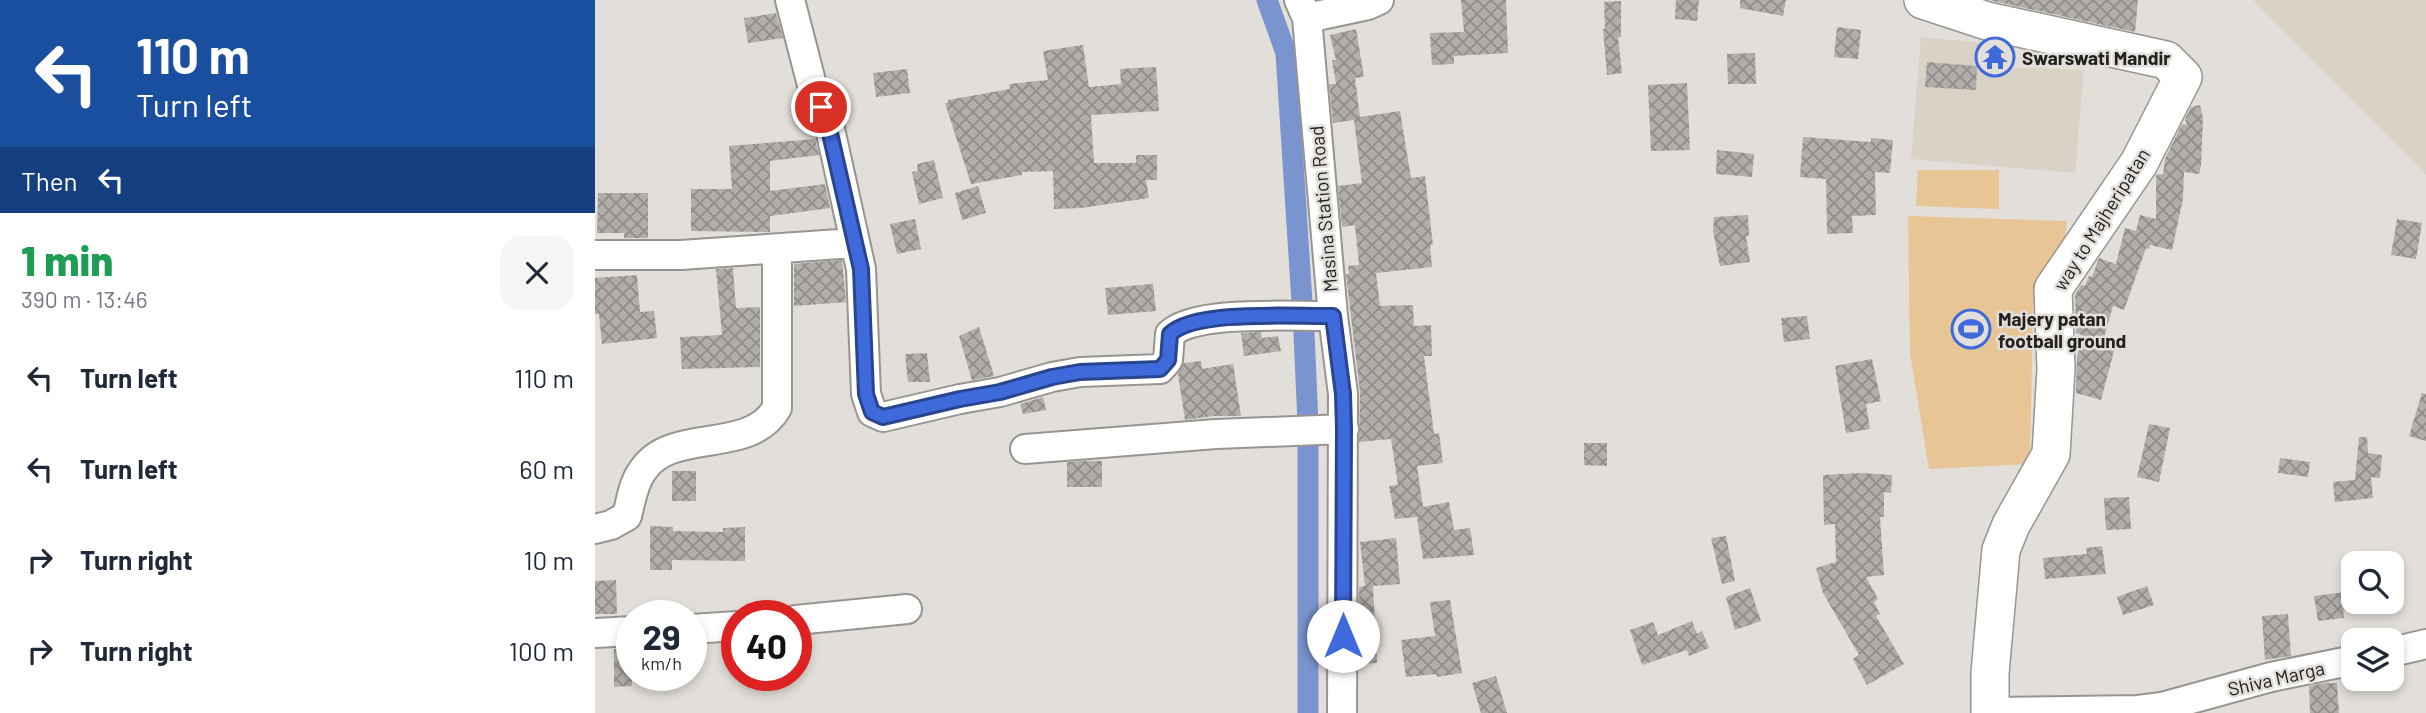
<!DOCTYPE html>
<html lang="en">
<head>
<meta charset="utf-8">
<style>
  body { margin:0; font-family:Barlow,sans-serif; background:#f6f6f7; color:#1f2937; height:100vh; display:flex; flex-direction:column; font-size:26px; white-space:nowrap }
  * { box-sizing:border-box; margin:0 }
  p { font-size:23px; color:#747a83 }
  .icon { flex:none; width:38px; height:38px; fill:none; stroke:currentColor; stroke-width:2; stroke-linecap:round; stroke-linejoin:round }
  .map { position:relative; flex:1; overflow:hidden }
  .drawer { display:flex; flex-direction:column; background:#fff; width:595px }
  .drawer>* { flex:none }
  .guide { background:#1a4fa0; color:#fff; overflow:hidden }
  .buttons { position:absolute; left:1746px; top:551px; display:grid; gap:14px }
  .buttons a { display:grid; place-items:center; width:63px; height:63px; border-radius:14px; background:#fff; box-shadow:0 4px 10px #0003; font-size:35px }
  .speed { position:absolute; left:21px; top:600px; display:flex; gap:14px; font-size:35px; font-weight:700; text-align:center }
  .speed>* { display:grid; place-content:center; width:91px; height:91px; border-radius:50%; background:#fff; box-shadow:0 4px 10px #0003; line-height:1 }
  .speed small { font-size:18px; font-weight:400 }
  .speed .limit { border:10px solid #d22; background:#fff; color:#111 }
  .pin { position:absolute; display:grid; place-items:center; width:60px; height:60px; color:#fff; margin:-30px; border:4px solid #fff; border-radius:50%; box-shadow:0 2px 7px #0007 }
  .me { position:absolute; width:77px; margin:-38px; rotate:0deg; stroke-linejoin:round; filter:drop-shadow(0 0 5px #0008) }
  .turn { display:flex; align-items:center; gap:24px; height:147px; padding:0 21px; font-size:32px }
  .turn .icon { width:91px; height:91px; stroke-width:2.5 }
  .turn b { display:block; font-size:49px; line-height:60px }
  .then { display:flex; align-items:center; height:66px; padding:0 21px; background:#0003; gap:14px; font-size:26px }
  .round { display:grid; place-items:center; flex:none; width:74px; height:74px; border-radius:21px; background:#f6f6f7 }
  .overview { display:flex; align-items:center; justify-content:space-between; height:119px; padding:0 21px }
  h1 { font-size:42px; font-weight:800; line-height:52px; color:#1e9e55 }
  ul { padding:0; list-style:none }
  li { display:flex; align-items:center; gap:21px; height:91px; padding:0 21px }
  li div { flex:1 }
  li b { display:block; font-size:26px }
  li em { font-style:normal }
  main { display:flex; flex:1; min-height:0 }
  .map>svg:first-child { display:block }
  .built { fill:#dad2c7 }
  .pitch { fill:#e8c594 }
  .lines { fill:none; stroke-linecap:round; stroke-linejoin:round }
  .canal { stroke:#7a94cf; stroke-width:21 }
  .building { fill:url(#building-cross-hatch) }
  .minor-casing { stroke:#989590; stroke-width:32 }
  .major-casing { stroke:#989590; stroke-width:40 }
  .minor { stroke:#fff; stroke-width:28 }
  .major { stroke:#fff; stroke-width:37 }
  .route-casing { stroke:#29458e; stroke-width:18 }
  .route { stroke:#3f6adb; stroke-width:12 }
  .labels { text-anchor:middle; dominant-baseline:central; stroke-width:5; stroke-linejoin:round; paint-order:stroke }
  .poi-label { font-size:19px; font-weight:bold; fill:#22211f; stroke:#e2ded9; text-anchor:start }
  .street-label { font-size:19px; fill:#22211f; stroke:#e2ded9 }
</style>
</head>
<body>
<main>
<section class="drawer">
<div class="guide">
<div class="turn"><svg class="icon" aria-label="left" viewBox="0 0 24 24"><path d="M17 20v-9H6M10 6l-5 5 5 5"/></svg><div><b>110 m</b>Turn left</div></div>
<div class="then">Then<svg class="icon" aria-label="left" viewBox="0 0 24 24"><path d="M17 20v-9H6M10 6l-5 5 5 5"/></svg></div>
</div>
<div class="overview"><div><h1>1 min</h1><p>390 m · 13:46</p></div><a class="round"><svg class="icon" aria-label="close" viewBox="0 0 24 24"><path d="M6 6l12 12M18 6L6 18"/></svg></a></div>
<ul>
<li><svg class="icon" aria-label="left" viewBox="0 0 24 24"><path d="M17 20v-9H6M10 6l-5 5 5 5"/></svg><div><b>Turn left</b></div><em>110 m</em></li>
<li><svg class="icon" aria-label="left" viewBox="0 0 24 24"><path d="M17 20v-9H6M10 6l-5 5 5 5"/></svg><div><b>Turn left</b></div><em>60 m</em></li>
<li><svg class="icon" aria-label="right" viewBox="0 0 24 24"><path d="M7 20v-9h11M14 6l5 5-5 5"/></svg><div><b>Turn right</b></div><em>10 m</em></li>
<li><svg class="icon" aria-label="right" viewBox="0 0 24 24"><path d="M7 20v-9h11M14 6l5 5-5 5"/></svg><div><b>Turn right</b></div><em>100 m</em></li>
</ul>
</section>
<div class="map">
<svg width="1831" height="713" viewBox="0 0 1831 713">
  <defs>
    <pattern id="building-cross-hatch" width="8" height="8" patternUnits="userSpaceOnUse" patternTransform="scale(1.75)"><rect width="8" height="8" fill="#b1ada8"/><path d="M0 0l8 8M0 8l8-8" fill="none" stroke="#908c88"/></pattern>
  </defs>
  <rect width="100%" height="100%" fill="#e2ded9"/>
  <path class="built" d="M1658 0H1831V175L1757 100Z
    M1326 37 1388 43 1386 66 1489 70 1480 173 1316 159Z"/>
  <path class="pitch" d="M1323 170H1404V209L1321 206Z
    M1313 216 1472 221 1467 256 1438 304 1435 464 1334 469 1315 353Z"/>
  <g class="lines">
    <path class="canal" d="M672 0 691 53 707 302
      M709 333 713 424
      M713 713V437"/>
  </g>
  <path class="building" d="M866 0H911L913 53 859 56V64L837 65 835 33 869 32Z
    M1081 0H1104L1102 21 1080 19Z
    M1145 0H1191L1188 16 1145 8Z
    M1395 0H1543L1540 32 1398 1Z
    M1026 1V37H1023L1027 73 1012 75 1008 29H1010L1009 2Z
    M181 13 188 38 153 43 149 18Z
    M1242 27 1266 30 1263 59 1239 57Z
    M761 29 769 77 760 78 765 117 805 111 816 178 830 176 838 245H835L837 267 781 273 785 306 818 305 819 326 836 325 837 356H829L839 434 844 433 848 463 822 466 828 507 854 502 859 530 875 528 879 555 828 559 822 517 800 519 794 486 803 485 796 439 764 442 765 392 751 274H754L753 266 764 265 760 225 747 227 743 186 767 183 759 120 738 123 734 84H741L737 60H741L735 35Z
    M488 45 494 87 526 84 525 69 561 67 564 111 496 115 499 163H541V155H562V180H551L554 198 486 208 459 209 458 171 427 172V175L376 184 350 103H353V100L415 89 414 84 453 80 448 51Z
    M1160 53 1161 84H1133L1132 54Z
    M1332 62 1382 66 1381 90 1330 87Z
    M312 69 315 93 281 97 278 73Z
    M1092 83 1095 150 1056 151 1053 85Z
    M1605 105 1608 118 1606 166 1604 174 1589 172 1588 199 1577 250 1555 245 1554 249 1551 248 1529 310 1518 306 1507 344 1520 347 1506 400 1481 393 1482 357 1487 335 1481 333 1480 295 1486 285 1490 286 1494 276 1497 277 1504 258 1521 264 1530 228 1541 231 1545 215 1561 219V175L1568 174 1570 159 1587 124 1592 125 1590 119 1596 107Z
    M1208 137 1276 142V138L1298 140 1295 173 1280 172 1281 215 1257 216 1258 233 1232 234 1231 179 1205 177Z
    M220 139 224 155 175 161V191L230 184 235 208 175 216V232L96 231V189H137L134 146Z
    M1122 150 1159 154 1157 177 1121 174Z
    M339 160 348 198 324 204 317 172 323 171 322 164Z
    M383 186 391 213 367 220 360 193Z
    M3 193H53V238H29V233H2Z
    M1153 215 1154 236H1151L1155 262 1125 266 1118 231 1119 217Z
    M320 219 326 249 302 254 295 224Z
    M1802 219 1827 223 1821 259 1796 255Z
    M247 260 251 302 199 306V264Z
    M138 268 141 308 165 307V367L87 369 85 337 127 335 121 269Z
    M42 275 45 312 59 311 62 338 7 344 4 314H0V278Z
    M558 284 561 311 513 315 510 288Z
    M1212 316 1215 339 1189 342 1186 318Z
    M384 327 399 376 377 380 364 336Z
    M666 332 667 338 683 336 686 351 649 356 646 333Z
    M332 353 335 382H313L310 354Z
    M1277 359 1286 401 1271 404 1275 429 1251 433 1240 366Z
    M606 361 607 369 638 364 646 416H618L590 420 583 374 589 363Z
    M1827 393 1831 394V441L1814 436Z
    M448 397 451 410 428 414 425 404Z
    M1554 424 1575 428 1564 482 1542 477Z
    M1764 437H1772L1773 453 1787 455 1785 478 1776 477 1778 498 1740 502 1738 482 1760 480Z
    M989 443H1012V466L989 465Z
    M1685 458 1715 462 1713 477 1683 473Z
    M490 461H507V487H472V462Z
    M77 471H101V501H77Z
    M1266 473 1297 475 1296 493 1289 492V517H1285L1289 575 1271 577 1283 599 1279 602 1285 614 1281 616 1309 664 1272 685 1258 659 1264 655 1228 593 1221 568 1241 562 1240 524 1229 525 1228 475Z
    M1534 497 1536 529 1511 530 1509 498Z
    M55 526 78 527V531L128 532V528L150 527V561L77 560V570H55Z
    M1131 536 1140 581 1127 584 1116 538Z
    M801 538 805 584 778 586 782 663 764 664V587L770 586 765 542Z
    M1507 546 1511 574 1450 579 1448 558 1492 554 1491 548Z
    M21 580 22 614H0V581Z
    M1552 586 1559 605 1528 615 1522 597Z
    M1155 588 1166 621 1140 630 1131 597Z
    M1759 591V608L1748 611 1749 618 1723 621 1719 596Z
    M855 600 867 673 842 677 841 674 811 677 806 640 840 636 835 602Z
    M1693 614 1696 656 1670 660 1667 616Z
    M1097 621 1102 634 1107 631 1114 648 1094 656 1092 650 1047 665 1035 630 1058 622 1063 635Z
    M37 648V686L19 687V649Z
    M901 676 912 713H886L877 683Z
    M1731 683H1742L1744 713H1715L1714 686Z"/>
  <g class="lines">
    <defs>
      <path id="minor" d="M195 0 217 85 235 129 266 269 271 394 277 412 288 417 365 399 405 392 457 377 485 372 565 369 573 360 575 334C601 309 701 317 738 316
        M704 0 712 18 738 316 748 394 747 713
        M712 18 773 5 784 0
        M0 255H86L259 243
        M430 449 621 434 749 429
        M0 529 16 525 32 516C36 501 38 483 48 470 78 426 154 456 182 408V250
        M201 620 312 609
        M96 629 142 626
        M0 633 37 631
        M1797 652 1831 644
        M1395 712 1543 710 1567 707 1676 677 1759 660"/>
      <path id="major" d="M1328 0 1392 21 1571 60 1588 77 1544 163 1458 289 1461 369 1456 454 1416 525 1406 550 1395 673V713"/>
    </defs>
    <use href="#minor" class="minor-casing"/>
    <use href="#major" class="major-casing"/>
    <use href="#minor" class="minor"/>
    <use href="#major" class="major"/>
  </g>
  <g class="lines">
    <defs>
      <path id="route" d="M226 107 234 129 266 269 271 394 277 412 288 417 365 399 405 392 457 377 485 372 565 369 573 360 575 334C601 309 701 317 738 316L748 394 749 429 748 636"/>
    </defs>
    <use href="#route" class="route-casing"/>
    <use href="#route" class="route"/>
  </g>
  <defs>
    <symbol id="temple-ring" viewBox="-11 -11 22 22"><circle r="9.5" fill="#e2ded9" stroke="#3f6adb" stroke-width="1.5"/><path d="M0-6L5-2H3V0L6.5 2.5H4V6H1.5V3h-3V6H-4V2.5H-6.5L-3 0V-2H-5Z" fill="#3f6adb"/></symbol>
    <symbol id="stadium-ring" viewBox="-11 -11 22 22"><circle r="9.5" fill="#e2ded9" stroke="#3f6adb" stroke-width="1.5"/><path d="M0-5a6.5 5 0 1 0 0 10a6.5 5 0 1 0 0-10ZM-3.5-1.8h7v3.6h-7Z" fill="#3f6adb"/></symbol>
  </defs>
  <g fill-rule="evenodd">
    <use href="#temple-ring" x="1378" y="35" width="44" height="44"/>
    <use href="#stadium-ring" x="1354" y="307" width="44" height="44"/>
  </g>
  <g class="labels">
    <g class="poi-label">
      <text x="1427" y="57">Swarswati Mandir</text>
      <text x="1403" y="318">Majery patan<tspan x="1403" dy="22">football ground</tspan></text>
    </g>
    <g class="street-label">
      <text transform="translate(728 209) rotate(-95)">Masina Station Road</text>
      <text transform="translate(1506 219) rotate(-58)">way to Majheripatan</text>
      <text transform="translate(1681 678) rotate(-13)">Shiva Marga</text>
    </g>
  </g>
</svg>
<div class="buttons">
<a><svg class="icon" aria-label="search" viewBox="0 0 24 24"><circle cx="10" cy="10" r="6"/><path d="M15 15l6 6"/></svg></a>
<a><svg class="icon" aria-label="layers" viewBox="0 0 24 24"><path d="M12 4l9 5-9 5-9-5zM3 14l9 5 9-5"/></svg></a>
</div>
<div class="speed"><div>29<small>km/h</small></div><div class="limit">40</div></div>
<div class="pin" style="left:226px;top:107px;background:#d93025"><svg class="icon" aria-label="arrive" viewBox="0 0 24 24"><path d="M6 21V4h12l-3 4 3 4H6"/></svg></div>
<svg class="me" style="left:748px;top:636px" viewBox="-20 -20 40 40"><circle r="19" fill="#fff"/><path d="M0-13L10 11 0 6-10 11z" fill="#3f6adb"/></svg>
</div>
</main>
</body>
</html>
